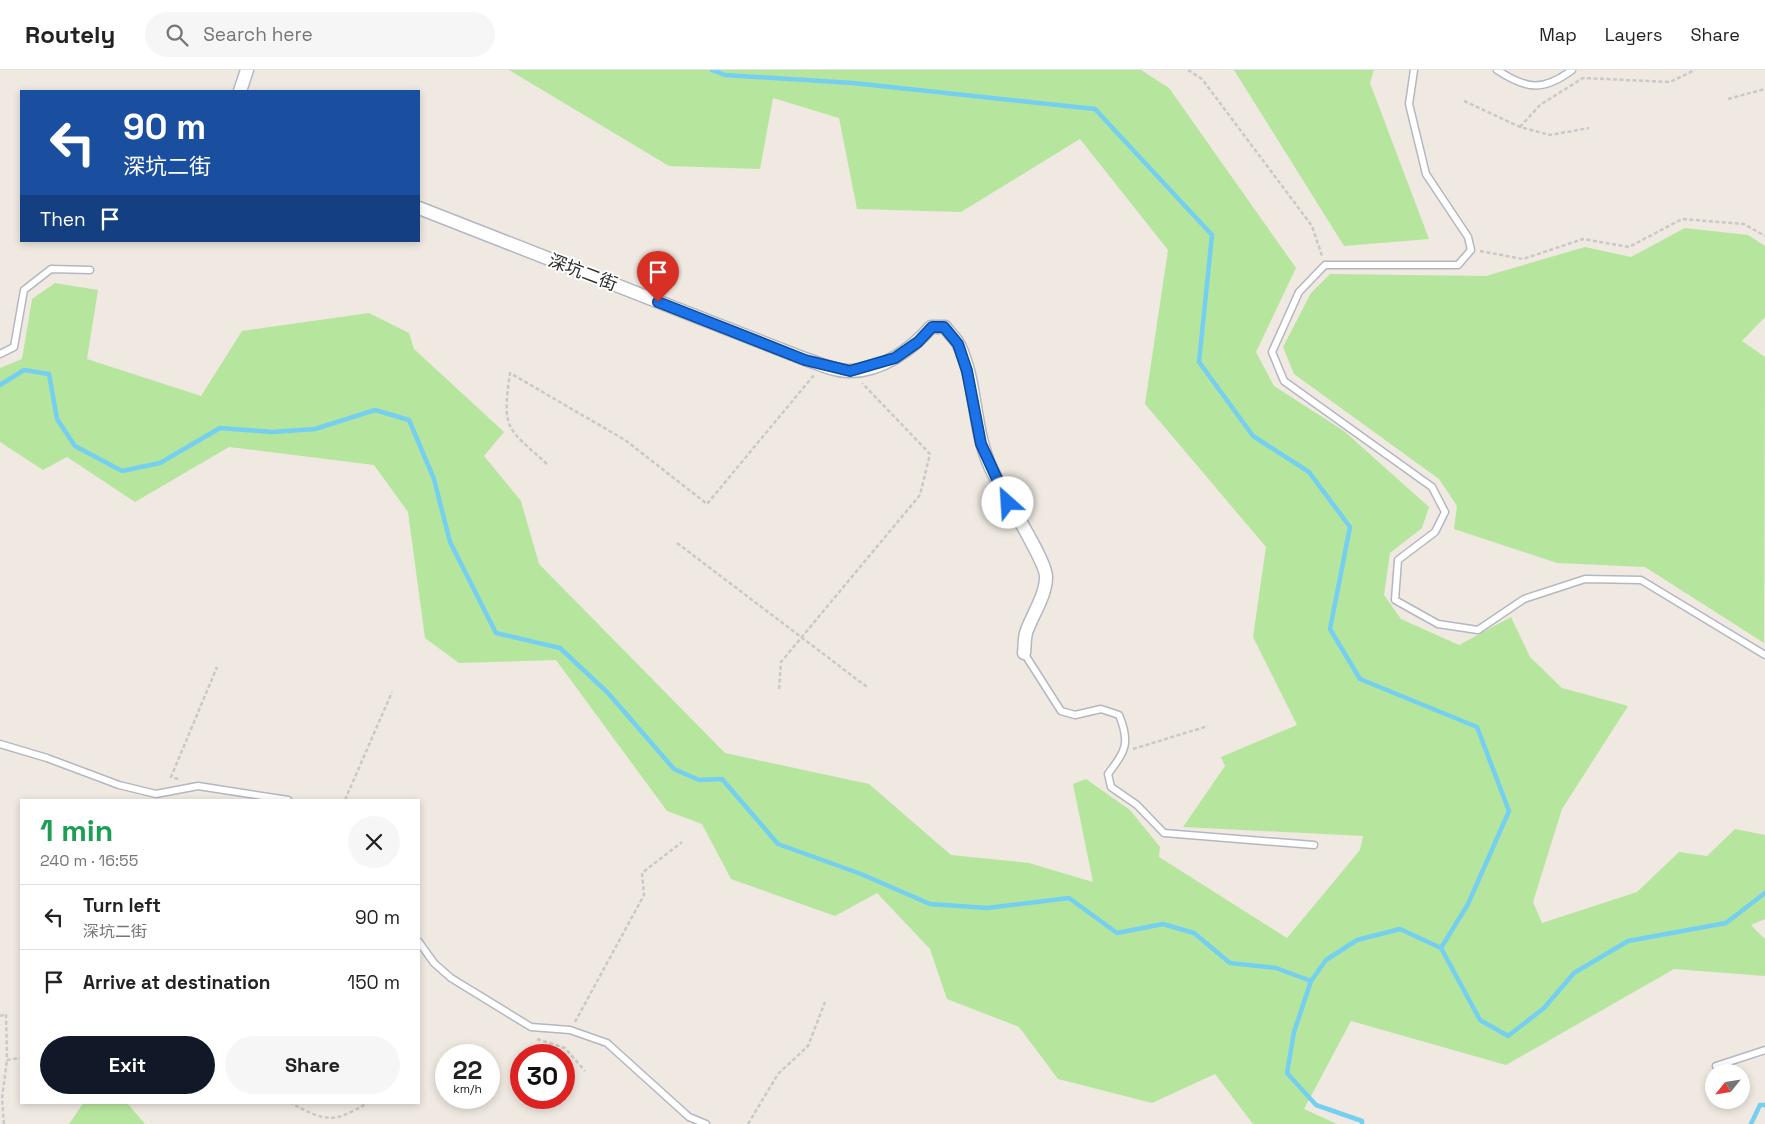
<!DOCTYPE html>
<html lang="en">
<head>
<meta charset="utf-8">
<style>
  body { margin:0; font-family:"Space Grotesk","Noto Sans TC",sans-serif; background:#f6f6f6; color:#222; height:100vh; display:flex; flex-direction:column; font-size:19px; white-space:nowrap }
  * { box-sizing:border-box; margin:0 }
  p { font-size:16px; color:#767676 }
  .icon { flex:none; width:28px; height:28px; fill:none; stroke:currentColor; stroke-width:2; stroke-linecap:round; stroke-linejoin:round }
  .map { position:relative; flex:1; overflow:hidden }
  .panel { position:absolute; left:20px; top:729px; width:400px; height:305px; display:flex; flex-direction:column; background:#fff; border-radius:0px; box-shadow:0 2px 8px #0003 }
  .panel>* { flex:none }
  .banner { position:absolute; left:20px; top:20px; width:400px; height:152px; border-radius:0px; box-shadow:0 2px 8px #0003; background:#1a4fa0; color:#fff; overflow:hidden }
  .needle { width:32px; rotate:240deg }
  .controls { position:absolute; left:1705px; top:994px; display:grid; gap:10px }
  .controls a { display:grid; place-items:center; width:45px; height:45px; border-radius:50%; background:#fff; box-shadow:0 2px 8px #0003; font-size:25px }
  .speed { position:absolute; left:435px; top:974px; display:flex; gap:10px; font-size:25px; font-weight:700; text-align:center }
  .speed>* { display:grid; place-content:center; width:65px; height:65px; border-radius:50%; background:#fff; box-shadow:0 2px 8px #0003; line-height:1 }
  .speed small { font-size:12px; font-weight:400 }
  .speed .limit { border:8px solid #d22; background:#fff; color:#111 }
  .pin { position:absolute; display:grid; place-items:center; width:42px; height:42px; color:#fff; margin:-51px -21px; border-radius:50% 50% 50% 0; rotate:-45deg; box-shadow:0 0 5px #0007 }
  .pin .icon { rotate:45deg }
  .me { position:absolute; width:55px; margin:-28px; rotate:334deg; stroke-linejoin:round; filter:drop-shadow(0 0 4px #0008) }
  .turn { display:flex; align-items:center; gap:18px; height:105px; padding:0 20px; font-size:22px }
  .turn .icon { width:65px; height:65px; stroke-width:2.5 }
  .turn b { display:block; font-size:35px; line-height:42px }
  .then { display:flex; align-items:center; height:48px; padding:0 20px; background:#0003; gap:10px; font-size:19px }
  .round { display:grid; place-items:center; flex:none; width:52px; height:52px; border-radius:26px; background:#f6f6f6 }
  .summary { display:flex; align-items:center; justify-content:space-between; height:85px; padding:0 20px }
  h1 { font-size:30px; font-weight:700; line-height:38px; color:#1e9e55 }
  .cta { display:flex; gap:10px; margin-top:auto; padding:10px 20px }
  .cta a { flex:1; height:58px; border-radius:30px; background:#111827; color:#fff; font-size:20px; font-weight:700; line-height:58px; text-align:center }
  .cta a+a { background:#f6f6f6; color:#222 }
  ul { padding:0; list-style:none }
  li { display:flex; align-items:center; gap:15px; height:65px; padding:0 20px; border-top:1px solid #e0e0e0 }
  li div { flex:1 }
  li b { display:block; font-size:19px }
  li em { font-style:normal }
  header { display:flex; align-items:center; gap:30px; box-sizing:border-box; height:70px; padding:0 25px; background:#fff; border-bottom:1px solid #e0e0e0 }
  header strong { font-size:24px }
  nav { display:flex; gap:28px; margin-inline-start:auto; font-size:18px }
  .search { width:350px; height:45px; background:#f6f6f6; display:flex; align-items:center; gap:12px; box-sizing:border-box; padding:0 18px; border-radius:28px; color:#767676; font-size:19px }
  .map>svg:first-child { display:block }
  .green { fill:#b6e59e }
  .lines { fill:none; stroke-linecap:round; stroke-linejoin:round }
  .stream { stroke:#75cff0; stroke-width:4.5 }
  .lane-casing { stroke:#b4b7c1; stroke-width:9 }
  .street-casing { stroke:#b4b7c1; stroke-width:15 }
  .path { stroke:#c9c9c9; stroke-width:2.5; stroke-dasharray:4 2.5; stroke-linecap:butt }
  .lane { stroke:#fff; stroke-width:6 }
  .street { stroke:#fff; stroke-width:12 }
  .route-casing { stroke:#114b97; stroke-width:12 }
  .route { stroke:#1a73e8; stroke-width:9 }
  .labels { text-anchor:middle; dominant-baseline:central; stroke-width:4; stroke-linejoin:round; paint-order:stroke }
  .street-label { font-size:18px; fill:#2e2e2e; stroke:#fff }
</style>
</head>
<body>
<header>
<strong>Routely</strong>
<div class="search"><svg class="icon" aria-label="search" viewBox="0 0 24 24"><circle cx="10" cy="10" r="6"/><path d="M15 15l6 6"/></svg>Search here</div>
<nav><a>Map</a><a>Layers</a><a>Share</a></nav>
</header>
<div class="map">
<svg width="1765" height="1054" viewBox="0 0 1765 1054">
  <rect width="100%" height="100%" fill="#efe9e1"/>
  <path class="green" d="M509 0H1141L1169 18 1296 198 1256 282 1274 316 1344 361 1429 437 1422 458 1390 483 1384 525 1401 549 1459 575 1511 547 1530 587 1562 618 1628 636 1562 739 1533 832 1542 853 1637 822 1679 782 1707 786 1735 759 1765 765V849L1751 855 1765 869V906L1674 899 1506 995 1351 951 1304 1039 1337 1054H1253L1215 1004 1152 1033 1058 1009 1019 957 947 929 930 879 877 823 835 846 731 809 702 754 667 741 556 590 459 593 425 568 408 442 374 395 229 377 135 432 67 387 43 400 0 372V298L22 289 32 229 55 213 98 220 87 289 201 326 242 261 369 243 409 263 414 279 504 362 484 386 521 431 539 494 725 683 869 714 951 785 1029 793 1093 812 1073 714 1086 709 1130 740 1160 777 1159 787 1287 868 1360 780 1363 766 1183 757 1225 696 1221 687 1297 655 1253 567 1266 477 1145 334 1168 180 1080 69 961 142 857 139 839 48 773 28 760 99 669 96Z
    M1234 0H1374L1370 13 1429 169 1344 176Z
    M1685 158 1748 165 1765 176V247L1742 271 1765 287 1764 573 1645 497 1557 493 1454 459 1457 436 1439 409 1294 304 1283 277 1311 223 1330 204 1486 206 1585 177 1631 187Z
    M84 1032 127 1033 145 1054H69Z"/>
  <g class="lines">
    <path class="stream" d="M712 0 725 5 853 13 1095 39 1212 165 1199 292 1253 366 1309 402 1350 457 1330 559 1360 609 1477 657 1509 741 1468 834 1441 878
      M0 315 24 300 49 304 57 349 75 376 122 401 160 393 220 358 272 362 315 359 375 340 409 350 434 409 450 472 496 563 560 578 608 623 674 699 699 710 722 709 778 774 861 804 930 834 987 838 1069 828 1117 863 1163 854 1194 863 1230 893 1276 898 1311 911 1326 890 1357 870 1400 859 1441 878 1480 950 1508 966 1544 938 1574 903 1628 871 1726 853 1765 823
      M1311 911 1294 962 1287 1003 1316 1035 1362 1051V1054
      M1751 1054 1760 1035H1765"/>
    <defs>
      <path id="lane" d="M1414 0 1409 34 1426 104 1468 167 1471 180 1458 195H1325L1299 222 1272 282 1284 311 1432 417 1445 442 1435 462 1398 490 1395 530 1438 554 1478 560 1524 529 1585 509 1641 510 1765 585
        M1497 0C1526 19 1543 22 1572 0
        M0 284 14 277 24 220 51 199 90 200
        M1024 583 1061 641 1075 645 1101 639 1119 645C1131 674 1125 681 1108 704L1111 717 1137 735 1164 763 1314 775
        M0 674 47 688 119 715 156 724 198 716 288 730
        M419 872 434 893 451 908 531 957 570 960 607 973 689 1047 706 1054
        M1716 996 1765 980"/>
      <path id="street" d="M240 21 247 0
        M419 138 805 289C818 293 836 302 850 301 882 301 912 279 931 257H945C949 263 956 269 959 275 977 313 973 358 990 396 999 418 1047 491 1046 507 1046 525 1033 544 1027 560 1024 567 1025 576 1024 583"/>
    </defs>
    <use href="#lane" class="lane-casing"/>
    <use href="#street" class="street-casing"/>
    <path class="path" d="M1188 0 1202 9 1312 156 1322 186
      M1728 29 1765 19
      M1464 31 1520 57 1550 65 1589 58
      M1520 57 1540 35 1583 8 1670 12 1695 0
      M1480 181 1523 189 1583 169 1629 177 1682 149 1744 154 1765 166
      M547 394C506 357 502 360 510 303L625 370 707 434 814 305
      M677 473 867 617
      M779 619 781 592 920 425 930 384 862 313
      M1133 679 1208 656
      M178 709 171 707 217 597
      M345 730 392 622
      M0 946 6 944 7 990 21 988
      M575 952 644 825 642 803 682 772
      M537 969 565 978 585 1001
      M289 1032C326 1052 333 1054 369 1032
      M4 1054 2 1028 7 990
      M748 1054 778 1004 808 976 825 932"/>
    <use href="#lane" class="lane"/>
    <use href="#street" class="street"/>
  </g>
  <g class="lines">
    <defs>
      <path id="route" d="M658 232 805 290 850 301 895 288 918 272 932 257H944L958 274 967 301 981 374 1008 433"/>
    </defs>
    <use href="#route" class="route-casing"/>
    <use href="#route" class="route"/>
  </g>
  <g class="labels">
    <g class="street-label">
      <text transform="translate(583 202) rotate(21)">深坑二街</text>
    </g>
  </g>
</svg>
<div class="controls">
<a><svg class="needle" viewBox="-14 -14 28 28"><path d="M0-13l5 13h-10z" fill="#e53935"/><path d="M0 13l5-13h-10z" fill="#767676"/></svg></a>
</div>
<div class="speed"><div>22<small>km/h</small></div><div class="limit">30</div></div>
<div class="pin" style="left:658px;top:232px;background:#d93025"><svg class="icon" aria-label="arrive" viewBox="0 0 24 24"><path d="M6 21V4h12l-3 4 3 4H6"/></svg></div>
<svg class="me" style="left:1008px;top:433px" viewBox="-20 -20 40 40"><circle r="19" fill="#fff"/><path d="M0-13L10 11 0 6-10 11z" fill="#1a73e8"/></svg>
<div class="banner">
<div class="turn"><svg class="icon" aria-label="left" viewBox="0 0 24 24"><path d="M17 20v-9H6M10 6l-5 5 5 5"/></svg><div><b>90 m</b>深坑二街</div></div>
<div class="then">Then<svg class="icon" aria-label="arrive" viewBox="0 0 24 24"><path d="M6 21V4h12l-3 4 3 4H6"/></svg></div>
</div>
<section class="panel">
<div class="summary"><div><h1>1 min</h1><p>240 m · 16:55</p></div><a class="round"><svg class="icon" aria-label="close" viewBox="0 0 24 24"><path d="M6 6l12 12M18 6L6 18"/></svg></a></div>
<ul>
<li><svg class="icon" aria-label="left" viewBox="0 0 24 24"><path d="M17 20v-9H6M10 6l-5 5 5 5"/></svg><div><b>Turn left</b><p>深坑二街</p></div><em>90 m</em></li>
<li><svg class="icon" aria-label="arrive" viewBox="0 0 24 24"><path d="M6 21V4h12l-3 4 3 4H6"/></svg><div><b>Arrive at destination</b></div><em>150 m</em></li>
</ul>
<div class="cta"><a>Exit</a><a>Share</a></div>
</section>
</div>
</body>
</html>
